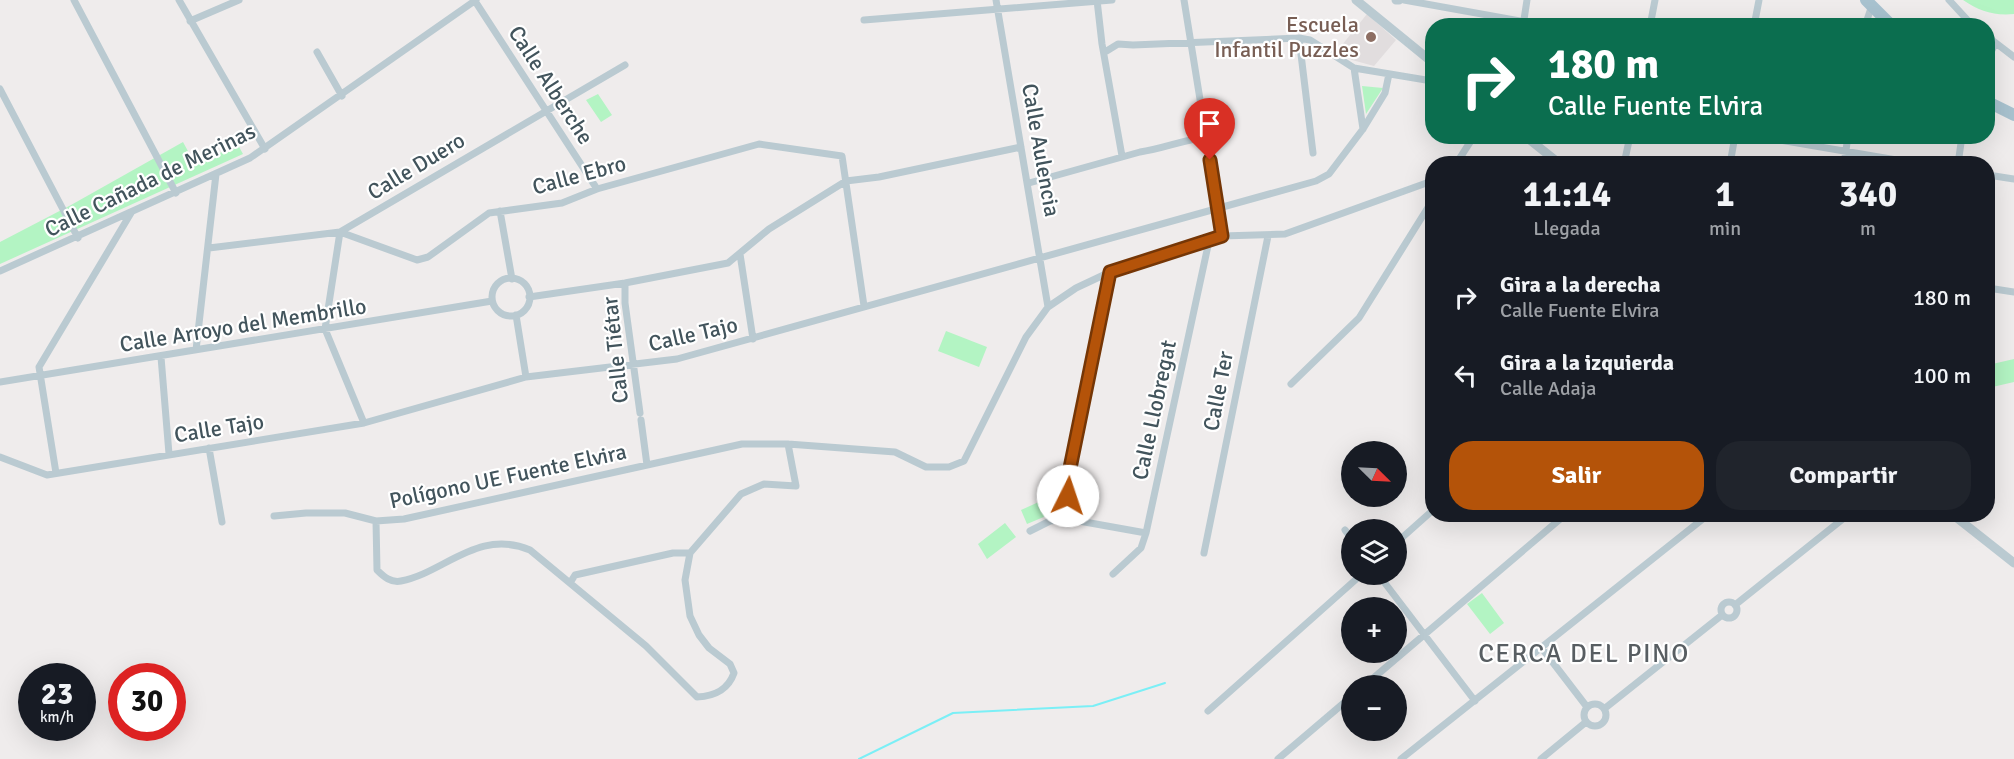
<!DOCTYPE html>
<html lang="es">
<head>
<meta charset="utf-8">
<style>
  body { margin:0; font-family:Signika,sans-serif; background:#20242c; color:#f1f3f6; height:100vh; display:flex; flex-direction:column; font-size:22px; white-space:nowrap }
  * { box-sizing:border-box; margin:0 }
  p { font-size:20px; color:#9ea1a6 }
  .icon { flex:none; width:33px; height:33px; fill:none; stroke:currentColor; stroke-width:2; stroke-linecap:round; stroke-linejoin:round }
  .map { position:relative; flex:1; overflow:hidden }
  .details { position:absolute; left:1425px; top:156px; width:570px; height:366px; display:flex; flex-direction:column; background:#171b24; border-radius:24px; box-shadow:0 6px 24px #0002 }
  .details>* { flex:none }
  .banner { position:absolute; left:1425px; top:18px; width:570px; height:126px; border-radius:24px; box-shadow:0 6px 24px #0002; background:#0b6e4f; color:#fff; overflow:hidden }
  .needle { width:39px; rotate:114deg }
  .buttons { position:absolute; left:1341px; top:441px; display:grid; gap:12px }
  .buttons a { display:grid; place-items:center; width:66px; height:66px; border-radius:50%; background:#171b24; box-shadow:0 6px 24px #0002; font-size:30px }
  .speed { position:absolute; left:18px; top:663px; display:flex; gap:12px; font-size:30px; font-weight:700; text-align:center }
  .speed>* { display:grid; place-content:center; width:78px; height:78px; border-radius:50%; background:#171b24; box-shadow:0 6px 24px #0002; line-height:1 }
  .speed small { font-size:15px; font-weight:400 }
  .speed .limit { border:9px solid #d22; background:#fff; color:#111 }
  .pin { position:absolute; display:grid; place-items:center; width:51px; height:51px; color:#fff; margin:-62px -26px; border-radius:50% 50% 50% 0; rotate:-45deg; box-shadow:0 0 6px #0007 }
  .pin .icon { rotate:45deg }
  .me { position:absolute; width:66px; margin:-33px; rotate:4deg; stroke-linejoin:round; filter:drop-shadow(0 0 4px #0008) }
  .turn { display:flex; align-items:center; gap:21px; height:126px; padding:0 24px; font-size:27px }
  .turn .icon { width:78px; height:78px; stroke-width:2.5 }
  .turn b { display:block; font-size:42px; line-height:51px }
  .eta { display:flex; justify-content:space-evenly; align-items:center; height:102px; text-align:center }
  .eta b { font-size:36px; font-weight:800; line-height:42px }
  .cta { display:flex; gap:12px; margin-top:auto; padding:12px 24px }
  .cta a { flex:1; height:69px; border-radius:24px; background:#b45309; color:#fff; font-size:24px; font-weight:800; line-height:69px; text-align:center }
  .cta a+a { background:#20242c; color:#f1f3f6 }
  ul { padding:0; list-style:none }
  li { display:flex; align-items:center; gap:18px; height:78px; padding:0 24px }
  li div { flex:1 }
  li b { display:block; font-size:22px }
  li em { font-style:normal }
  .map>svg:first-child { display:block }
  .education { fill:#e1ddde }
  .green { fill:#b3f4c3 }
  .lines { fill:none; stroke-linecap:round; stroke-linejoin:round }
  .stream { stroke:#7beff6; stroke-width:2 }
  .minor { stroke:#bacad1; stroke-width:7 }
  .tertiary { stroke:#bacad1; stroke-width:9 }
  .primary { stroke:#a8c2cf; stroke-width:12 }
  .route-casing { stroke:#753606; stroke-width:15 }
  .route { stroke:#b45309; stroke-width:10 }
  .education-dot { fill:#8d6e63; stroke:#fff; stroke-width:2 }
  .labels { text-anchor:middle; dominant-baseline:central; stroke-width:4.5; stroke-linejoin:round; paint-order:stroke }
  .education-label { font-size:22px; fill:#785e54; stroke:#fff; text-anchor:end }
  .street-label { font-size:22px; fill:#42545c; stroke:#fff }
  .quarter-label { font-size:26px; letter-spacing:1.5px; fill:#585e62; stroke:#fff }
</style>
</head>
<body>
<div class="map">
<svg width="2014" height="759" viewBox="0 0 2014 759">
  <rect width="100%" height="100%" fill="#efecec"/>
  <path class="education" d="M1367 14 1396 40 1374 66 1352 60 1338 50Z"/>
  <path class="green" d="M1963 0H2014V14C1994 16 1979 11 1963 0Z
    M1362 86 1383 88 1366 114Z
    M598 94 612 115 601 122 586 100Z
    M1797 137H1842L1840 144Z
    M183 142 195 164 238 145 243 154 0 264V242L71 205Z
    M946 331 987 347 979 367 938 351Z
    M2014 359V382L1988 388V365Z
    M1052 496 1058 511 1027 524 1021 510Z
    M1005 523 1016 537 987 559 978 544Z
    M1482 593 1504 623 1490 634 1467 604Z"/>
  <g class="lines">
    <path class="stream" d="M859 759 953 713 1093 706 1165 683"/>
    <path class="minor" d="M74 0 176 193
      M179 0 265 149
      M996 0 1048 307
      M1097 0 1102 44 1122 156
      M1184 0 1222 236
      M1404 0 1548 26
      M1949 0 1973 26
      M475 1 597 189
      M864 20 1112 0
      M190 21 239 0
      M1523 26 1527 0
      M1650 26 1655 0
      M1754 26 1759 0
      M1865 26 1872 5
      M1988 37 2014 57
      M1299 38 1313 153
      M317 52 342 96
      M1105 52 1118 44 1133 45 1299 38 1310 40 1354 68 1432 81
      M1988 58 1995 44
      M1354 68 1363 129
      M0 89 78 238
      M1756 136 1920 164
      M1456 164 1474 136
      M1624 164 1630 136
      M1730 164 1735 136
      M1844 164 1848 136
      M1958 164 1962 136
      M1988 175 2014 179
      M1029 183 1140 152C1162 149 1183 140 1206 137
      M500 211 512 279
      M209 248 340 232 625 65
      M740 254 753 339
      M0 271 250 158 476 0
      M492 297a19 19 0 1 1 38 0a19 19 0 1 1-38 0Z
      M625 283V303L640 413
      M1988 288 2014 292
      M529 297 625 283 728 263 769 229 846 181 879 177 1021 147
      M516 315 526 377
      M196 350 216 174
      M161 357 169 454
      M0 382 492 301
      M1291 384 1359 318 1432 201
      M641 420 647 465
      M364 423 325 329 340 232 417 260 428 257 489 213 562 203 597 189 759 144 842 156 864 306
      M209 448 222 522
      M0 457 47 475 364 423 526 377 677 359 1316 181 1329 174 1363 129 1385 93 1389 74
      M56 473 39 367 131 213
      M274 516 306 513H345L376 521 404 519 742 444H788L895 452 926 467H949L964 461 1026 337 1048 307 1076 288 1110 272 1222 236 1285 234 1432 181
      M1068 519 1069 473 1110 272
      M376 521 377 570C384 577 391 583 401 581 444 573 478 528 530 550L646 646 697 697C715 696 728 690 734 673L730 664 709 648 699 635 690 616 685 580 690 553 741 494 764 484 796 486 788 444
      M1345 530 1352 539
      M1030 531 1050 521 1068 519 1146 533
      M1396 543 1432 511
      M1204 553 1268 236
      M1113 574 1141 548 1146 533 1209 241
      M1378 574 1475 701
      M570 583 575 575 673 553H690
      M1721 610a8 8 0 1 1 16 0a8 8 0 1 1-16 0Z
      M1735 605 1849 514
      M1541 647 1587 707
      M1364 686 1566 514
      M1584 715a11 11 0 1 1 22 0a11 11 0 1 1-22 0Z
      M1604 709 1722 615
      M1208 711 1362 574
      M1278 759 1352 696
      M1401 759 1709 514
      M1541 759 1586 722"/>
    <path class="tertiary" d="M1356 0 1432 62
      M1396 0H1399
      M1525 136 1560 164
      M1952 514 2014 563"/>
    <path class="primary" d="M1866 0 1892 26
      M1988 102 2014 115"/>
  </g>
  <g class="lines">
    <defs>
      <path id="route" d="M1068 496 1069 473 1110 272 1222 236 1210 160"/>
    </defs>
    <use href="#route" class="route-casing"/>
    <use href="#route" class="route"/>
  </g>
  <circle class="education-dot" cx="1371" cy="37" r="6"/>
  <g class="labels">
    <g class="education-label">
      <text x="1359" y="24">Escuela<tspan x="1359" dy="25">Infantil Puzzles</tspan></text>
    </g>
    <g class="street-label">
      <text transform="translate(551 85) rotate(57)">Calle Alberche</text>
      <text transform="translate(1041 150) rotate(80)">Calle Aulencia</text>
      <text transform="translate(416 166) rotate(-31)">Calle Duero</text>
      <text transform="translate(579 175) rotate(-15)">Calle Ebro</text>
      <text transform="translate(150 180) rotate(-26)">Calle Cañada de Merinas</text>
      <text transform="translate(243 325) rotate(-9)">Calle Arroyo del Membrillo</text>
      <text transform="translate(693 334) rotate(-13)">Calle Tajo</text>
      <text transform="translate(615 350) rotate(-96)">Calle Tiétar</text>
      <text transform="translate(1218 391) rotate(-79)">Calle Ter</text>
      <text transform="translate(1154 410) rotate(-78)">Calle Llobregat</text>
      <text transform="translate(219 428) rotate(-9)">Calle Tajo</text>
      <text transform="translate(508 476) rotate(-12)">Polígono UE Fuente Elvira</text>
    </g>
    <g class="quarter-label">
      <text x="1584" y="654">CERCA DEL PINO</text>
    </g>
  </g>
</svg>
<div class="buttons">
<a><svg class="needle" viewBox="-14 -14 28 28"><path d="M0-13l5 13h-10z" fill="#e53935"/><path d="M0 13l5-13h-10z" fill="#9ea1a6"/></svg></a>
<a><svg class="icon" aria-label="layers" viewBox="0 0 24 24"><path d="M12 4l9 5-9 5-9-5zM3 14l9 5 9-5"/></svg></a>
<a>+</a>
<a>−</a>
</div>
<div class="speed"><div>23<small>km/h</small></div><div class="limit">30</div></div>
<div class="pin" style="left:1210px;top:160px;background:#d93025"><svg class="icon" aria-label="arrive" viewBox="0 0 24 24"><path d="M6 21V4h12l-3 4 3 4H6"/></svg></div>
<svg class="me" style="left:1068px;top:496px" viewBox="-20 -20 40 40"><circle r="19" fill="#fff"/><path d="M0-13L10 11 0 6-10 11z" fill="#b45309"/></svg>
<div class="banner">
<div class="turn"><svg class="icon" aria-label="right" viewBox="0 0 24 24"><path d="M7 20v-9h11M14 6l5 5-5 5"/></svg><div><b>180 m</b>Calle Fuente Elvira</div></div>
</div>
<section class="details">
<div class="eta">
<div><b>11:14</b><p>Llegada</p></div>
<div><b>1</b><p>min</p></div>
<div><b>340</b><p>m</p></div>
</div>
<ul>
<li><svg class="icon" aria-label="right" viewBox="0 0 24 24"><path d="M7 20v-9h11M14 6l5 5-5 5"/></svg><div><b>Gira a la derecha</b><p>Calle Fuente Elvira</p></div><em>180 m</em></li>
<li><svg class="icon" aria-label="left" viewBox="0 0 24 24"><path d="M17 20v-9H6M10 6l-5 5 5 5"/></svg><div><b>Gira a la izquierda</b><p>Calle Adaja</p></div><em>100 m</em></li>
</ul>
<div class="cta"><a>Salir</a><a>Compartir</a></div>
</section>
</div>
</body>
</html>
